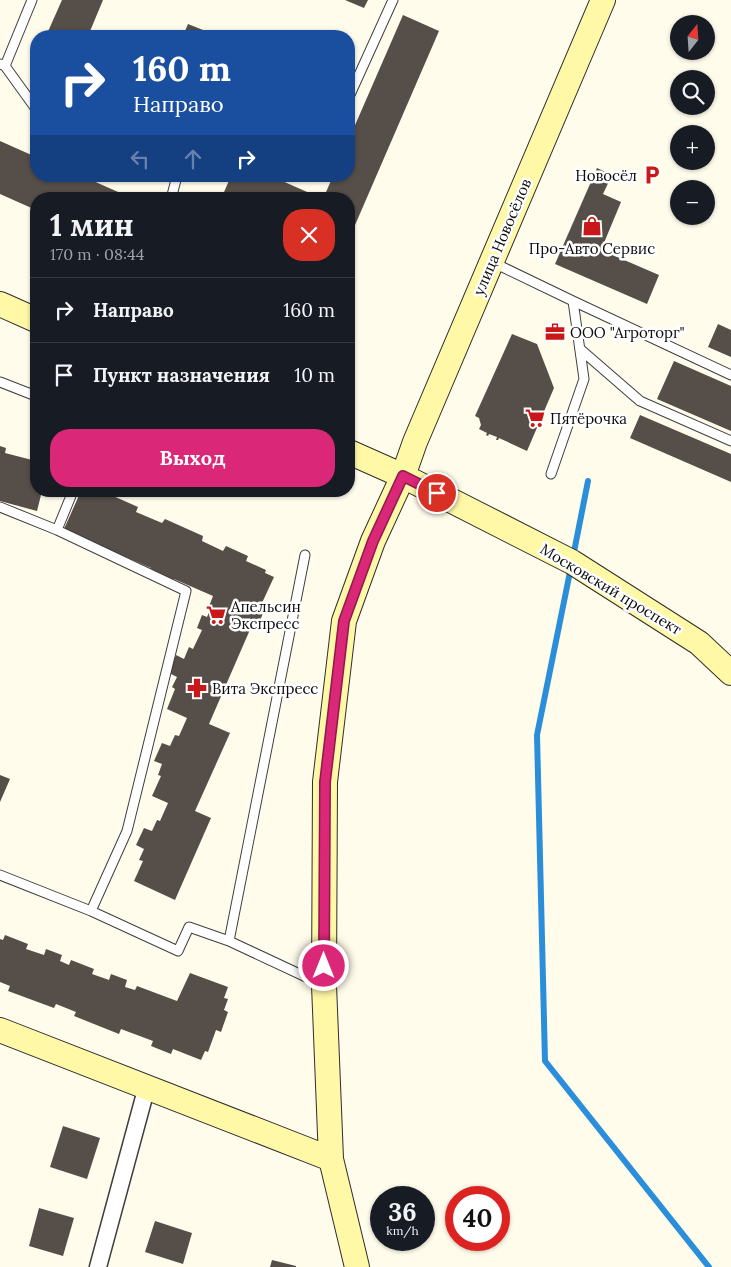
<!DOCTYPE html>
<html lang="ru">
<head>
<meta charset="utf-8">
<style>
  body { margin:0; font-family:Lora,serif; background:#20242c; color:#f1f3f6; height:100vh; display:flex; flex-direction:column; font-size:19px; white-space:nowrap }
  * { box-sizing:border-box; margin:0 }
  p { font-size:16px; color:#9ea1a6 }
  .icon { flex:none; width:28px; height:28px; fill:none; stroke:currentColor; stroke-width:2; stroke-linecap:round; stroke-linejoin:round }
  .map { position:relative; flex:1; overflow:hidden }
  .sheet { position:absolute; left:30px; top:192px; width:325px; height:305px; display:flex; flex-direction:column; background:#171b24; border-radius:20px; box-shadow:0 1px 4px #0004 }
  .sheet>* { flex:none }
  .hud { position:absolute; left:30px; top:30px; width:325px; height:152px; border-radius:20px; box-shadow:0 1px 4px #0004; background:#1a4fa0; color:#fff; overflow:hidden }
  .needle { width:32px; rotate:17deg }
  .tools { position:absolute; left:670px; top:15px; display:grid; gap:10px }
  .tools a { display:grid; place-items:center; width:45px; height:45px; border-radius:50%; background:#171b24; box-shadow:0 1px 4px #0004; font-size:25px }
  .speed { position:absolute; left:370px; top:1186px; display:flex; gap:10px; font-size:25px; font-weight:700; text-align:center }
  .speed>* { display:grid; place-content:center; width:65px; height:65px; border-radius:50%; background:#171b24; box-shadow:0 1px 4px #0004; line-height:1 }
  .speed small { font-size:12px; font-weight:400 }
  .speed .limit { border:8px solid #d22; background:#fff; color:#111 }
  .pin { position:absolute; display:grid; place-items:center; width:42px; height:42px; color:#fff; margin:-21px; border:2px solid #fff; border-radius:50%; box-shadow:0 1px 5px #0007 }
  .me { position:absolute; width:55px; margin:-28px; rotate:0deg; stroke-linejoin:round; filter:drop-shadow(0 0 4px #0008) }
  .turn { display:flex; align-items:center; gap:18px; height:105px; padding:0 20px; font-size:22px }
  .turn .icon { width:65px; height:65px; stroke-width:2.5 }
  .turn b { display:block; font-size:35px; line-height:42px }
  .lanes { display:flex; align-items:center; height:48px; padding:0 20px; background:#0003; justify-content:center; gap:25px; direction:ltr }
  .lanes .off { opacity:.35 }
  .round { display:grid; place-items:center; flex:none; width:52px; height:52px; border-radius:20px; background:#20242c }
  .headline { display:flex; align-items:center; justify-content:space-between; height:85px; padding:0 20px }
  h1 { font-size:30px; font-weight:700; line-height:38px }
  .primary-button { display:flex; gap:10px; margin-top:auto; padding:10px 20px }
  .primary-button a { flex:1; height:58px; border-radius:20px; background:#db2777; color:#fff; font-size:20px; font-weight:700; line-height:58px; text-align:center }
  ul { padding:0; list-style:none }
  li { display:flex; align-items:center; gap:15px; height:65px; padding:0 20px; border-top:1px solid #363941 }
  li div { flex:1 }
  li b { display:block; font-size:19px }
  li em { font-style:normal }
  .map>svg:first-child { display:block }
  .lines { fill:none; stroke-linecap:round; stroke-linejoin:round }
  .stream { stroke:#2b8eda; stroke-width:6 }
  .building { fill:#564e48 }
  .lane-casing { stroke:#3f3f3f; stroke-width:11 }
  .street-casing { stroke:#3f3f3f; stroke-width:19 }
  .secondary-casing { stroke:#2e2e2e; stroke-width:26 }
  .lane { stroke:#fff; stroke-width:9 }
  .street { stroke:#fff; stroke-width:16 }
  .secondary { stroke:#fff8a7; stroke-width:24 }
  .route-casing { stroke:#8e194d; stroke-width:12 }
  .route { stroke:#db2777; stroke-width:9 }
  .labels { text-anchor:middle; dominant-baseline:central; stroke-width:5; stroke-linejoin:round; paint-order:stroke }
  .poi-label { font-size:15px; fill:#0c0c0c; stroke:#fff; text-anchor:start }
  .street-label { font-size:15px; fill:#0c0c0c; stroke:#fff }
</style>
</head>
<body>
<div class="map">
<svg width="731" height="1267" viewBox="0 0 731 1267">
  <rect width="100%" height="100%" fill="#fffcec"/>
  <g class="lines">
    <path class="stream" d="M573 557 588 481
      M571 567 537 735 545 1061 709 1267"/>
  </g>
  <path class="building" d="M62 0H103L88 36H46Z
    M345 0H368L364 8Z
    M403 15 439 31 349 239V199H323L333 176H349V139Z
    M188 24 218 36H183Z
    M0 141 36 157V176H82L134 199H36V210L0 194Z
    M597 168 612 175 603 194 621 202 601 250 659 275 647 304 555 264Z
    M231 176H271L323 199H221Z
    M718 324 731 330V357L708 347Z
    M512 334 537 344 554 388 527 451 499 438 498 440H496L497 437 489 434 488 436 486 435 487 433 479 429 481 425 479 418 475 416Z
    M674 361 731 386V431L657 399Z
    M640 415 731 454V482L630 438Z
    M0 446 6 448 5 453 36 461V491H42L37 511 0 501Z
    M81 491H90L97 494 98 491H102L138 507 136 512 162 523 165 519 203 536 202 541 223 551 226 546 248 556 246 561 266 570 265 573 274 577 262 603 266 606 257 628 252 625 209 724 230 733 195 811 211 818 175 900 134 881 143 861 139 860 144 849 136 845 144 828 152 831 157 820 160 821 168 803 152 796 161 776 158 775 162 764 154 761 162 743 170 746 175 735 179 736 187 718 167 709 175 689 172 687 177 677 169 673 176 655 184 659 189 647 193 649 202 630 197 628 202 615 207 617 210 610 208 609 213 596 174 579 172 583 150 573 151 568 110 550 107 554 64 529Z
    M0 775 10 779 0 802Z
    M5 935 28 944 26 949 44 955 46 949 62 955 60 961 69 965 71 960 94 969 92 974 109 980 111 974 127 980 125 987 135 990 137 986 177 1001 190 973 228 987 224 998 228 999 224 1010 228 1012 221 1032 216 1030 208 1052 205 1051 201 1060 173 1049 171 1054 151 1046 153 1041 121 1029 119 1034 74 1016 76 1012 56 1004 54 1008 8 991 10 986 0 982V939L3 940Z
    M63 1126 100 1138 87 1179 50 1167Z
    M39 1208 74 1218 63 1256 29 1246Z
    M155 1221 192 1233 183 1264 145 1252Z
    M272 1260 296 1266V1267H270Z"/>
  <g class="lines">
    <defs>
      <path id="lane" d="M0 64 5 66 36 109
        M5 66 32 0
        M349 97 393 0
        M171 199 177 176
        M492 262 573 301 584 379 551 474
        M573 301 731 375
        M580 349 640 401 731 441
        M0 382 36 396
        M0 507 57 530 73 491
        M57 530 186 591 127 831 91 911
        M0 875 91 911 178 951 189 927 229 941 321 984
        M229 941 305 555"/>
      <path id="street" d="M98 1267 147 1086"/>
      <path id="secondary" d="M0 304 36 320
        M349 452 403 476 572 562 699 643 731 673
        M0 1030 331 1159
        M357 1267 331 1159 324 985 325 782 344 621 373 541 403 476 415 442 603 0"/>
    </defs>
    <use href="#lane" class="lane-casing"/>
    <use href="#street" class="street-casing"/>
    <use href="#secondary" class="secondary-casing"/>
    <use href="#lane" class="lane"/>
    <use href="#street" class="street"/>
    <use href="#secondary" class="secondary"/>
  </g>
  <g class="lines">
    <defs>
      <path id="route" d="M324 966 325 782 344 621 373 541 403 476 437 493"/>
    </defs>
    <use href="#route" class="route-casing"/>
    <use href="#route" class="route"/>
  </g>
  <defs>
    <symbol id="parking-bare" viewBox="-9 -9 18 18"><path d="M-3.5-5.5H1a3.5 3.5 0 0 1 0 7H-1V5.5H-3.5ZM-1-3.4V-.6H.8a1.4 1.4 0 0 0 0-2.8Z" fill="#c9181a" stroke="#fff" stroke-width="2.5" paint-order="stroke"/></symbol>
    <symbol id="shop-bare" viewBox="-9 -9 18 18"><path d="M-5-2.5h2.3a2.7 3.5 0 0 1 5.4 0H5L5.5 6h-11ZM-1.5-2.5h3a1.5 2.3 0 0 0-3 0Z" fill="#c9181a" stroke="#fff" stroke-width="2.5" paint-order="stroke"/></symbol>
    <symbol id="office-bare" viewBox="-9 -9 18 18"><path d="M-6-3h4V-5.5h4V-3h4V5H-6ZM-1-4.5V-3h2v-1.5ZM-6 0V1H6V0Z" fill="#c9181a" stroke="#fff" stroke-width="2.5" paint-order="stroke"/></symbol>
    <symbol id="supermarket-bare" viewBox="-9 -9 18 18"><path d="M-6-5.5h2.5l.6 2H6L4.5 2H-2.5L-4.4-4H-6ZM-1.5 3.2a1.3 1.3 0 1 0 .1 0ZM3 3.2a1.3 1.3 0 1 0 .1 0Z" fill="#c9181a" stroke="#fff" stroke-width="2.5" paint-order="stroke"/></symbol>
    <symbol id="pharmacy-bare" viewBox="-9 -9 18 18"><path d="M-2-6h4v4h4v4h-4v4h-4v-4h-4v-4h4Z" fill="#c9181a" stroke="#fff" stroke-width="2.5" paint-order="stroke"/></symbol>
  </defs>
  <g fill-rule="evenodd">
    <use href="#parking-bare" x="638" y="161" width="28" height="28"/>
    <use href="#shop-bare" x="578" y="212" width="28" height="28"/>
    <use href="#office-bare" x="541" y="318" width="28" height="28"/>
    <use href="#supermarket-bare" x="521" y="404" width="28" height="28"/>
    <use href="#supermarket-bare" x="202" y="601" width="28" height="28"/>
    <use href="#pharmacy-bare" x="183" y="674" width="28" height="28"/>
  </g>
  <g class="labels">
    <g class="poi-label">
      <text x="637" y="175" text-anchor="end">Новосёл</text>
      <text x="592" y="248" text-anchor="middle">Про-Авто Сервис</text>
      <text x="570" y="332">ООО "Агроторг"</text>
      <text x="550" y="418">Пятёрочка</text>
      <text x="231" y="606">Апельсин<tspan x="231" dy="17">Экспресс</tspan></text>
      <text x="212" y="688">Вита Экспресс</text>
    </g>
    <g class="street-label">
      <text transform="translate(502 237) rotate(-67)">улица Новосёлов</text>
      <text transform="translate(611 589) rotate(31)">Московский проспект</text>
    </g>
  </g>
</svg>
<div class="tools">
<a><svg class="needle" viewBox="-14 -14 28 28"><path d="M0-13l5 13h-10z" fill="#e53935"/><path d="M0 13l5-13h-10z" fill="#9ea1a6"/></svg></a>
<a><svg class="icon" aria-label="search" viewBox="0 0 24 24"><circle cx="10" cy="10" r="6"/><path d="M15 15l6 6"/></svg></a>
<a>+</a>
<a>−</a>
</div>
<div class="speed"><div>36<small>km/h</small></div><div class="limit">40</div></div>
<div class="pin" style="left:437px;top:493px;background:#d93025"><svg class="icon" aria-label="arrive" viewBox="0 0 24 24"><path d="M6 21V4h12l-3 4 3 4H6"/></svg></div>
<svg class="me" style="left:324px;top:966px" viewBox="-20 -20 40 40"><circle r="17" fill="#db2777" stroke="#fff" stroke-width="3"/><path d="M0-11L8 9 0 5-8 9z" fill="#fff"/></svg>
<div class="hud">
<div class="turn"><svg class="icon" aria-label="right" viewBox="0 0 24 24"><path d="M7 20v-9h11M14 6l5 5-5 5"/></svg><div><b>160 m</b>Направо</div></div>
<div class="lanes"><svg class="icon off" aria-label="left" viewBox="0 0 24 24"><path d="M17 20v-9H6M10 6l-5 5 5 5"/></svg><svg class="icon off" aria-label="ahead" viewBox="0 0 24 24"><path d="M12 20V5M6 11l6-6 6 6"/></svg><svg class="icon" aria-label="right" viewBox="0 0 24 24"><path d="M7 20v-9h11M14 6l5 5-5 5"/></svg></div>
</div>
<section class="sheet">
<div class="headline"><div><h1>1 мин</h1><p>170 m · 08:44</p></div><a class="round" style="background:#d93025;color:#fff"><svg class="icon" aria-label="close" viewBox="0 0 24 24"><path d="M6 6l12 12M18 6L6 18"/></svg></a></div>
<ul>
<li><svg class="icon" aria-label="right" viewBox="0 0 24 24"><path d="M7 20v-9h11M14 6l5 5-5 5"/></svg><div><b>Направо</b></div><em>160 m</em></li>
<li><svg class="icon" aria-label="arrive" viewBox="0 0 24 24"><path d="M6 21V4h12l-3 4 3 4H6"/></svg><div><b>Пункт назначения</b></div><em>10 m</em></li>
</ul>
<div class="primary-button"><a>Выход</a></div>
</section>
</div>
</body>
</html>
